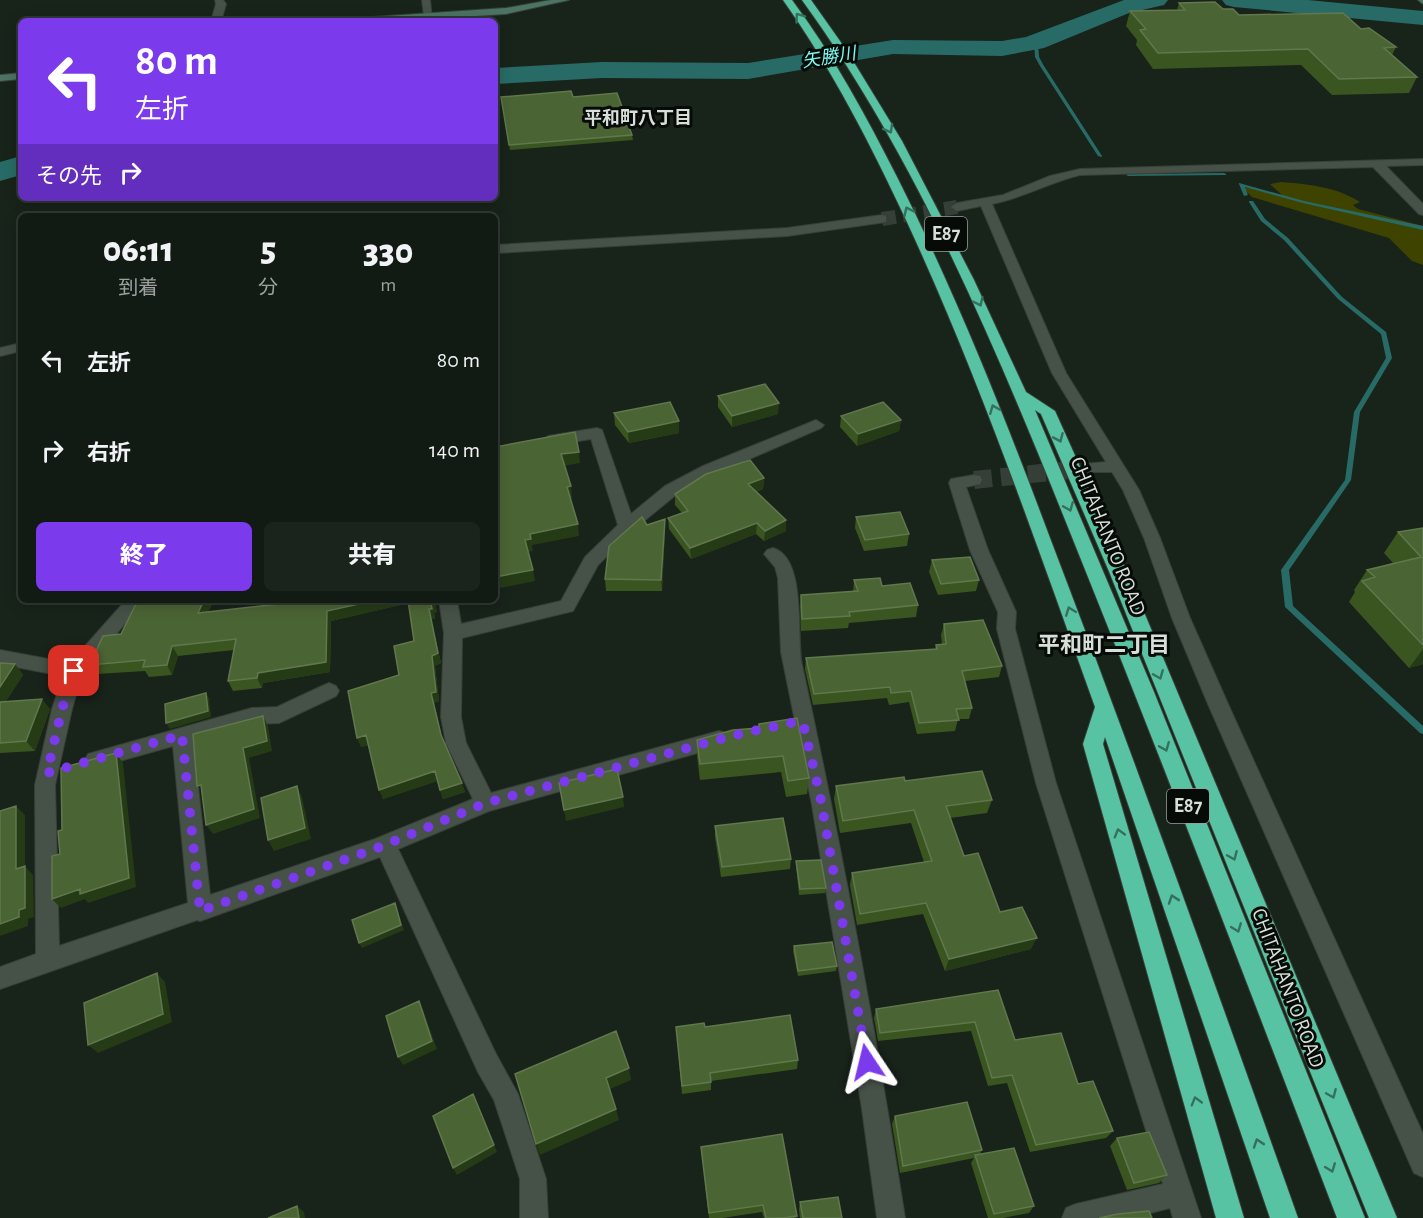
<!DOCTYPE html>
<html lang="ja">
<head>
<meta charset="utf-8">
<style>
  body { margin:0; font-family:"Alegreya Sans","Noto Sans JP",sans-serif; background:#1b231d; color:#f1f3f6; height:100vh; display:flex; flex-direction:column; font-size:22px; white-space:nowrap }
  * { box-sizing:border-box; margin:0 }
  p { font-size:20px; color:#9ca1a0 }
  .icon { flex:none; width:33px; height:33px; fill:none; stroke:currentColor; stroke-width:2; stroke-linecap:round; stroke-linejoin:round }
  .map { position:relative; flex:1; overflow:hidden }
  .side { position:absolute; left:18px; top:213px; width:480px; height:390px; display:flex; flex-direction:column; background:#121a14; border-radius:9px; box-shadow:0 3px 15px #0003,0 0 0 2px #313834 }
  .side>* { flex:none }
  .hud { position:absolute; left:18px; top:18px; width:480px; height:183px; border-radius:9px; box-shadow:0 3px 15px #0003,0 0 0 2px #313834; background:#7c3aed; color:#fff; overflow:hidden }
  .pin { position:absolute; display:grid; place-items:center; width:51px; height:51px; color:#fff; margin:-26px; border-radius:12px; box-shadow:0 3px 9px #0006 }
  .me { position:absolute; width:66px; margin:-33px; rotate:350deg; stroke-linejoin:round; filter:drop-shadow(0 0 4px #0008) }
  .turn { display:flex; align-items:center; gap:21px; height:126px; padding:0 18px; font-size:27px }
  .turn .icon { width:78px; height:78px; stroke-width:2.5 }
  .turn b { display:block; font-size:42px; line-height:51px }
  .then { display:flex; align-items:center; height:57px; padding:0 18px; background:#0003; gap:12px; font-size:22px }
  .eta { display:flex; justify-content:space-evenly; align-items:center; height:102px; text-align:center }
  .eta b { font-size:36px; font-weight:800; line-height:42px }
  .action { display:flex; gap:12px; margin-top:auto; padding:12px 18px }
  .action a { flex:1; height:69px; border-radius:9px; background:#7c3aed; color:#fff; font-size:24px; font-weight:800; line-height:69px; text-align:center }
  .action a+a { background:#1b231d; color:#f1f3f6 }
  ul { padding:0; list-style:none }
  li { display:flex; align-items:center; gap:18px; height:90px; padding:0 18px }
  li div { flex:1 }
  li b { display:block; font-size:22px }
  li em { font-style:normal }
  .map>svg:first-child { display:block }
  .green { fill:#3f4300 }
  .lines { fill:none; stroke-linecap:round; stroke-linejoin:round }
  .stream { fill:#286b66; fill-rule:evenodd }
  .river { fill:#286b66; fill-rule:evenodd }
  .street-tunnel-far1 { stroke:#353f37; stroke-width:14; stroke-dasharray:14 7; stroke-linecap:butt }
  .street-tunnel { stroke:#353f37; stroke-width:18; stroke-dasharray:18 9; stroke-linecap:butt }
  .street-casing { stroke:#373f38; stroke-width:2 }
  .secondary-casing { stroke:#373f38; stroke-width:2 }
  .highway-casing { stroke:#373f38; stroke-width:2 }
  .street { fill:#465248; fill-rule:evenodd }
  .secondary { fill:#4b7463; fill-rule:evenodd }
  .highway { fill:#58c3a2; fill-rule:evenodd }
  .wall { fill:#3a5520 }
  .shaded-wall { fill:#253b15 }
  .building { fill:#4b6434; stroke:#61774e; stroke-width:1.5 }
  .oneway { stroke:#34705c }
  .route { stroke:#7c3aed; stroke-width:10; stroke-dasharray:0 18 }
  .labels { text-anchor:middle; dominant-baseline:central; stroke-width:6; stroke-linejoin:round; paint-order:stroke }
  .far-water-label { font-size:18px; font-style:italic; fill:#7dfbf1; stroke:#070b07 }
  .far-neighbourhood-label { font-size:18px; font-weight:bold; fill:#d8dfd9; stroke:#070b07 }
  .shield { fill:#070b07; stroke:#999f9a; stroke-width:1.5 }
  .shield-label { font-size:20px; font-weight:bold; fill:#d8dfd9 }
  .street-label { font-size:21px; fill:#d8dfd9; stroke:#070b07 }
  .neighbourhood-label { font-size:22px; font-weight:bold; fill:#d8dfd9; stroke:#070b07 }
</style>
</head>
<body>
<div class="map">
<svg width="1423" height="1218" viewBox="0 0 1423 1218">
  <rect width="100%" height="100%" fill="#18231a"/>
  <path class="green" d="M1281 182C1307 184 1337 187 1360 202L1353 205 1358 209 1423 226V265L1412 261 1389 238 1252 197 1243 188 1249 187 1284 197 1270 184Z"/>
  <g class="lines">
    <path class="stream" d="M1036 41 1038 42 1039 57 1044 66 1102 156V157L1098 156 1040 66 1035 57 1034 42Z
      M1224 173 1226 174V175L1128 176 1126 175 1128 174Z
      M1239 183 1304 201 1423 226V230L1303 203 1245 187 1248 195 1244 196 1239 184Z
      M1249 201H1253L1265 219 1288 238 1342 297 1386 332 1392 358 1360 412 1351 480 1289 570 1293 606 1423 726V734L1420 733 1285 607 1281 570 1345 480 1354 412 1386 358 1381 334 1338 299 1284 240 1261 221 1249 202Z"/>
    <path class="river" d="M1124 0H1168L1164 5 1129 13 1044 48 1002 56 893 54 748 79 602 78 495 84V68L602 62 748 63 893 40 1002 41 1026 37Z
      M1222 0H1308L1423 11V25L1234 7 1226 5Z
      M21 156V175L0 181V162Z"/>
    <path class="street-tunnel-far1" d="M882 219 957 207"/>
    <path class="street-tunnel" d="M974 480 1089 468"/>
    <defs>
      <path id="street" d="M215 0H223L226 4 222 18 225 21H215L212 18 216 4Z
        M422 0H430L432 18 424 16Z
        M1423 159V165L1386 166 1423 204V215L1419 214 1373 167 1080 175C1050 182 1023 198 992 204L1066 373 1139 490 1160 538 1190 618 1228 704 1423 1134V1177L1414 1173 1208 704 1172 618 1144 538 1123 490 1112 472H1083L1081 468 1083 464 1106 462 1052 373 981 206 957 211 951 207 957 203 1003 195 1050 176 1080 169Z
        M882 215 886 216V222L787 236 495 253V245L787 228Z
        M21 343V351L0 356V348Z
        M816 420 824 425 821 428 715 474 677 494 633 530 598 565 573 611 462 638 461 717 466 743 491 793 719 731 726 733 729 739 726 745 719 747 489 811 398 849 496 1054 518 1094 546 1179 548 1218H520V1179L494 1100 478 1072 380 857 200 921 197 920 0 989V967L36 954 35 785 52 709 63 676 0 664V650L70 663 126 600H145L82 674 72 709 55 785 59 946 188 903 173 746 95 768 88 766 85 760 88 754 252 708 277 707 322 686 329 683 336 686 339 691 336 696 279 723 252 724 193 741 210 895 375 839 473 799 446 743 441 717 444 633 439 600H457L461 624 561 601 585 557 618 525 591 439 553 445 545 440 548 436 597 428 602 430 631 514 665 486 703 466Z
        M974 475 980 476 982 480 980 484 966 487 988 550 1016 612 1015 629 1056 783 1201 1218H1173L1170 1208 1131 1218H1062L1066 1208 1076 1204 1163 1184 1036 783 997 629 998 612 970 550 949 483 951 479Z
        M773 548C807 558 796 636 802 665 842 848 876 1033 905 1218H877L862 1109 812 805 781 652 778 578 775 567 764 554 767 550Z"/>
      <path id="secondary" d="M551 0H569L506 14 398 21H352L357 18 506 8Z
        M1418 0H1423V4Z
        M21 73V79L0 81V75Z"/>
      <path id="highway" d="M783 0H792C833 55 866 116 897 177 956 294 1004 415 1050 538 1136 763 1217 990 1298 1218H1270L1105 737 1103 744 1244 1218H1216L1083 744 1095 707 1090 693C1033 534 978 375 907 222 871 145 832 69 783 0Z
        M802 0H811L847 51 902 141 974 280 1026 392 1055 411 1126 569 1397 1218H1369L1108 569 1041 414 1035 410 1154 692 1365 1218H1337C1253 999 1170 780 1082 562 1005 370 924 168 802 0Z"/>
    </defs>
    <use href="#street" class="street-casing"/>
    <use href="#secondary" class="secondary-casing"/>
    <use href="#highway" class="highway-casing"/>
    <use href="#street" class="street"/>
    <use href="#secondary" class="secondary"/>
    <use href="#highway" class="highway"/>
  </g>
  <path class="wall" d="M1179 3 1223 9 1239 15 1361 29 1396 47 1392 55 1417 77 1409 93 1332 95 1301 65 1153 69 1136 45 1137 40 1126 26 1130 11 1177 10Z
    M573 97 632 135 633 140 510 150 502 102Z
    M718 396 778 414 732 427 718 407Z
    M614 413 679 433 629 443 615 425Z
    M841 416 901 420 899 431 857 446 840 427Z
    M764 478 763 489 756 492 786 531 764 541 756 534 691 559 669 529 668 518 682 513 675 505V494Z
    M856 517 909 534 907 546 864 551 855 528Z
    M647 525 665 530 662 591H606L605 579Z
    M1423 528V664L1409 668 1349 602 1355 592 1354 590 1367 570 1393 563 1384 553 1398 532Z
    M932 560 979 580 976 591 938 595 929 572Z
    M854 580 882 586 918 605 916 617 849 623 848 628 801 631 800 606 801 595 853 592Z
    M138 600H214L208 612 434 600 437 612 434 613 435 619H431L441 663 435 666 439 701 434 703 442 738 465 792 443 799 437 781 383 799 368 745 361 747 399 675 414 641 409 603 331 621 330 672 263 683 262 688 233 691 228 681 234 650 178 656 172 675 149 677 145 671 97 674 90 665 121 634Z
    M944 624 1002 666 999 677 965 681 972 708 969 719H958L955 731 917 734 909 702 889 705 887 698 813 705 805 669 806 658 935 649 936 645 942 644 941 635Z
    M0 663 15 664 23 675 6 701 50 709 35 751 0 753Z
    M759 724 809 778 807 794 786 797 781 772 700 780 697 756V740L758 728Z
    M905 781 992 800 987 813 950 818 964 856 1000 912 1031 949 945 971 923 914 857 925 850 885 852 873 924 862 911 823 840 833 834 799 836 786Z
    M715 826 791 859 790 869 721 877 715 837Z
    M796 861 826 888 825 893 799 895 796 866Z
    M794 946 837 966 836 971 798 976 793 951Z
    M998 990 1015 1040 1078 1084 1113 1131 1106 1138 1030 1152 1007 1083 988 1086 971 1031 878 1041 874 1018 876 1009Z
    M676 1027H705L798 1060 797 1069 711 1081V1090L682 1094Z
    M895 1116 982 1150 980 1154 1034 1206 1029 1213 1003 1218H988L971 1163 974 1158 900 1173 892 1124Z
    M1117 1138 1167 1175 1159 1183 1127 1190 1110 1146Z
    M701 1147 797 1216 796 1218H764L762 1212 722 1218H709Z
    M800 1202 842 1218H800L799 1209Z"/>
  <path class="shaded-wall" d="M779 403 778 414 732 427V416Z
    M901 420 899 431 857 446 858 434Z
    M679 421V433L629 443 628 432Z
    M579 452 580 463 563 466 561 454Z
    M764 478 763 489 747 495 748 484Z
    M571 486 572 498H568L567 487Z
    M665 519V530L662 591 661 580Z
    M786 520V531L764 541 765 531Z
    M757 523 756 534 691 559 690 548Z
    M578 524 579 536 532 545 533 551 527 552 525 540 530 534Z
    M533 570 535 581 495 589V577Z
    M204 600H214L203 623 198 613Z
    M377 600H410V603L331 621 330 672 263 683 262 688 257 678 258 673 327 611Z
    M434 600 437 612 434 613 435 619H431L441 663 435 666 439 701 434 703 444 744 431 693 432 656 429 609 431 603Z
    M172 646 178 656 172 675 167 665Z
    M1423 649V664L1409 668Z
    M15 664 23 675 0 710V687Z
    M206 693 209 698 211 717 170 729 166 723Z
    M42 699 50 709 35 751 26 741Z
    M263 716 268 726 272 751 249 758 260 818 213 834 206 825 243 748Z
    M366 735 369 745 361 747 357 738Z
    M116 753 123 763 136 887 88 903 85 899 61 908 52 899Z
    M435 771 438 781 383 799 379 790Z
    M462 783 465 792 443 799 440 790Z
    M297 786 302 797 311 839 274 851 268 840Z
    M623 797 624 807 566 821 564 810Z
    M16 806 25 815V866L33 875 34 917 28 919V926L0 936V924L16 869Z
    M395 903 404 930 362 948 359 943Z
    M1037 938 1031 949 945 971 949 959Z
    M157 973 165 982 172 1022 98 1053 88 1045Z
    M419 1001 423 1010 437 1049 403 1065 398 1057Z
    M629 1068 631 1080 608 1090 606 1078Z
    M473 1094 497 1152 457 1175 453 1168Z
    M616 1109 619 1120 540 1155 536 1144Z
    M297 1206 304 1212 305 1218H299Z"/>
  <path class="building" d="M1215 2 1223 9H1233L1239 15 1343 13 1361 29 1369 28 1396 47 1384 48 1417 77 1339 79 1308 49 1158 53 1140 30 1146 29 1130 11 1185 10 1179 3Z
    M571 91 573 97 617 93 632 135 509 145 501 97Z
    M765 384 779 403 732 416 718 396Z
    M670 402 679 421 628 432 614 413Z
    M883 402 901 420 858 434 841 416Z
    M575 432 579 452 561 454 571 486 567 487 578 524 530 534 531 539 525 540 533 570 495 577V447Z
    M750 460 764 478 748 484 786 520 765 531 757 523 690 548 668 518 688 511 675 494 706 474Z
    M900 512 909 534 865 540 856 517Z
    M642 517 647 525 665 519 661 580 605 579 609 546Z
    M1423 528V645L1362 581 1375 577 1367 570 1421 557 1398 532Z
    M970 557 979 580 941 584 932 560Z
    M880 578 882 586 910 583 918 605 849 612 850 616 802 619 801 595 858 591 854 580Z
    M138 600H204L198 613 279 604 280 600H377L327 611 326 662 258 673 257 678 228 681 236 639 172 646 167 665 143 667 145 660 90 665 103 636 121 634Z
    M408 600H434V602L431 603 432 609H429L438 653 432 656 436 692 431 693 441 735 462 783 440 790 435 771 379 790 366 735 357 738 348 691 399 675 394 646 414 641Z
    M983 620 1002 666 962 671 972 708 956 709 959 720 919 723 911 691 891 693 890 687 814 694 806 658 937 649 936 645 946 644 944 624Z
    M0 663 15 664 0 687Z
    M206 693 208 711 166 723 165 704Z
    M42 699 26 741 0 743V702Z
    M263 716 267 741 243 748 254 809 206 825 201 785 197 786 193 734Z
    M797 718 809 778 788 781 783 756 700 764 697 740 733 730 759 728V724Z
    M116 753 129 878 80 894V889L52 899V856L60 854 58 831 62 830 61 768Z
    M617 769 623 797 564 810 559 783Z
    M982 771 992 800 946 806 964 856 978 853 1000 912 1022 907 1037 938 949 959 926 903 860 914 852 873 932 861 914 810 843 821 836 786 904 777 905 781Z
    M297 786 305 828 268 840 261 798Z
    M16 806V869L25 866V908L19 910V917L0 924V811Z
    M783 818 791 859 722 867 715 826Z
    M821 860 826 888 800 889 796 861Z
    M395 903 401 925 359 943 352 920Z
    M832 942 837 966 798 971 794 946Z
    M157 973 163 1014 88 1045 84 1003Z
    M998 990 1015 1040 1061 1033 1078 1084 1093 1081 1113 1131 1036 1145 1012 1075 992 1078 975 1022 880 1033 876 1009Z
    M419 1001 432 1041 398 1057 386 1016Z
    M790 1015 798 1060 710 1073 711 1082 682 1086 676 1027 704 1023 705 1027Z
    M616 1031 629 1068 606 1078 616 1109 536 1144 515 1074Z
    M473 1094 494 1145 453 1168 433 1116Z
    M967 1102 982 1150 903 1166 895 1116Z
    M1149 1132 1167 1175 1134 1183 1117 1138Z
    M782 1134 797 1216 783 1218H766L763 1205 709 1213 701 1147Z
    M1014 1148 1034 1206 994 1214 975 1155Z
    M838 1197 842 1218H803L800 1202Z
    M297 1206 299 1218H268Z
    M1149 1211 1152 1218H1099L1118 1214Z"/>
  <defs><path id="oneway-chevron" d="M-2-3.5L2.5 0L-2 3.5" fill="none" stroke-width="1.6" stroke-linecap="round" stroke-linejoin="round" transform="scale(1.5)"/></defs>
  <g class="oneway">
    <use href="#oneway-chevron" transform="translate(799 17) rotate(-126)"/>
    <use href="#oneway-chevron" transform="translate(889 129) rotate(61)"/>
    <use href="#oneway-chevron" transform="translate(908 211) rotate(-115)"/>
    <use href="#oneway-chevron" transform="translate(979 302) rotate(65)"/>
    <use href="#oneway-chevron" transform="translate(994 409) rotate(-112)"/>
    <use href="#oneway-chevron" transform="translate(1059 438) rotate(66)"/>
    <use href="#oneway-chevron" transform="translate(1069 507) rotate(68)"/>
    <use href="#oneway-chevron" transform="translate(1070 611) rotate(-111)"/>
    <use href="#oneway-chevron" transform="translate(1159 675) rotate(68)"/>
    <use href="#oneway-chevron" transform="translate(1165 747) rotate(68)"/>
    <use href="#oneway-chevron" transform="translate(1119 833) rotate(-106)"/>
    <use href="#oneway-chevron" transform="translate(1233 856) rotate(67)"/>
    <use href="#oneway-chevron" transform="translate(1173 899) rotate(-109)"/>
    <use href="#oneway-chevron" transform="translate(1237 928) rotate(69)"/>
    <use href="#oneway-chevron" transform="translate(1332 1094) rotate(67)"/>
    <use href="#oneway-chevron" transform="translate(1196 1101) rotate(-106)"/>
    <use href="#oneway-chevron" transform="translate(1258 1143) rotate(-109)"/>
    <use href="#oneway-chevron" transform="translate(1331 1168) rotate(69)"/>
  </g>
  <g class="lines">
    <path class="route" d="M74 671 62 709 47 773 182 735 200 911 380 847 486 803 736 735 790 723H803L820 795 867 1062"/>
  </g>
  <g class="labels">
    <g class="far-water-label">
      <text transform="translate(829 58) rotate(-9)">矢勝川</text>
    </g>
    <g class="far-neighbourhood-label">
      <text x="638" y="119">平和町八丁目</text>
    </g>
    <g class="shield">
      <rect x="925" y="217" width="42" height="34" rx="4.5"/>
      <rect x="1167" y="789" width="42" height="34" rx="4.5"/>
    </g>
    <g class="shield-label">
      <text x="946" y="234">E87</text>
      <text x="1188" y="806">E87</text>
    </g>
    <g class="street-label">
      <text transform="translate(1108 536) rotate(68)">CHITAHANTO ROAD</text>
      <text transform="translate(1288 988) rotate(69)">CHITAHANTO ROAD</text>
    </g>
    <g class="neighbourhood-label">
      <text x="1104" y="645">平和町二丁目</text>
    </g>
  </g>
</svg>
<div class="pin" style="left:74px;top:671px;background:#d93025"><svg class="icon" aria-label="arrive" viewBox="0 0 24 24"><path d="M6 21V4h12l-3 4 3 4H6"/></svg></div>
<svg class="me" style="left:867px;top:1062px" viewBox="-20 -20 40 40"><path d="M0-17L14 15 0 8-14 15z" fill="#7c3aed" stroke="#fff" stroke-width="4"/></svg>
<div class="hud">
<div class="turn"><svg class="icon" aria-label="left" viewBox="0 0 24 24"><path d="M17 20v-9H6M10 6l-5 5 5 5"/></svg><div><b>80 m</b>左折</div></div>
<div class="then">その先<svg class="icon" aria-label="right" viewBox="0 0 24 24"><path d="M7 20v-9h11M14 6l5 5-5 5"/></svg></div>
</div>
<section class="side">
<div class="eta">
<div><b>06:11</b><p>到着</p></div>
<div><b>5</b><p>分</p></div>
<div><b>330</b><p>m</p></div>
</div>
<ul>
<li><svg class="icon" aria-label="left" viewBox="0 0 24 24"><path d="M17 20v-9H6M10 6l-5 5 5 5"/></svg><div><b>左折</b></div><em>80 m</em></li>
<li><svg class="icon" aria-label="right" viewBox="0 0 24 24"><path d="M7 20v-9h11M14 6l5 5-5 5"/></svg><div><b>右折</b></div><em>140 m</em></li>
</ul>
<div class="action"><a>終了</a><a>共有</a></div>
</section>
</div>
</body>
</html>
